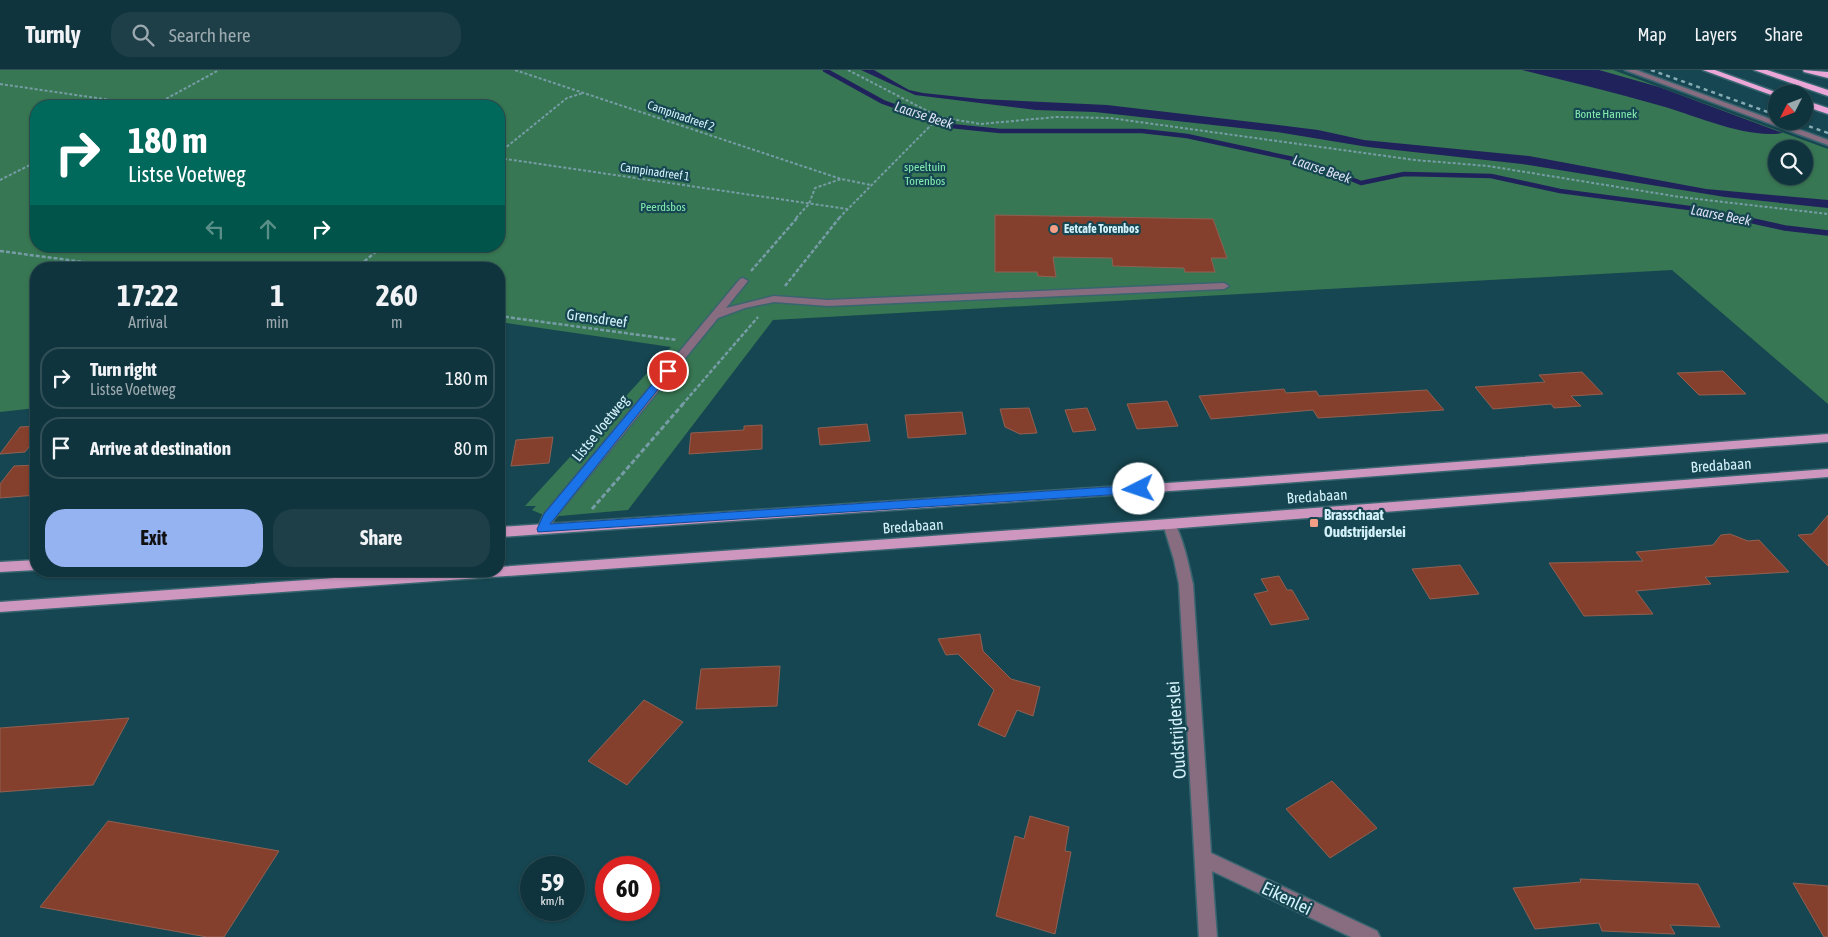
<!DOCTYPE html>
<html lang="en">
<head>
<meta charset="utf-8">
<style>
  body { margin:0; font-family:"Asap Condensed",sans-serif; background:#1e3f48; color:#f1f3f6; height:100vh; display:flex; flex-direction:column; font-size:19px; white-space:nowrap }
  * { box-sizing:border-box; margin:0 }
  p { font-size:16px; color:#9caab0 }
  .icon { flex:none; width:28px; height:28px; fill:none; stroke:currentColor; stroke-width:2; stroke-linecap:round; stroke-linejoin:round }
  .map { position:relative; flex:1; overflow:hidden }
  .details { position:absolute; left:30px; top:192px; width:475px; height:315px; display:flex; flex-direction:column; background:#10343d; border-radius:20px; box-shadow:0 1px 4px #0004,0 0 0 1px #304f57 }
  .details>* { flex:none }
  .hud { position:absolute; left:30px; top:30px; width:475px; height:152px; border-radius:20px; box-shadow:0 1px 4px #0004,0 0 0 1px #304f57; background:#00695c; color:#fff; overflow:hidden }
  .needle { width:32px; rotate:228deg }
  .controls { position:absolute; left:1768px; top:15px; display:grid; gap:10px }
  .controls a { display:grid; place-items:center; width:45px; height:45px; border-radius:50%; background:#10343d; box-shadow:0 1px 4px #0004,0 0 0 1px #304f57; font-size:25px }
  .speed { position:absolute; left:520px; top:786px; display:flex; gap:10px; font-size:25px; font-weight:700; text-align:center }
  .speed>* { display:grid; place-content:center; width:65px; height:65px; border-radius:50%; background:#10343d; box-shadow:0 1px 4px #0004,0 0 0 1px #304f57; line-height:1 }
  .speed small { font-size:12px; font-weight:400 }
  .speed .limit { border:8px solid #d22; background:#fff; color:#111 }
  .pin { position:absolute; display:grid; place-items:center; width:42px; height:42px; color:#fff; margin:-21px; border:2px solid #fff; border-radius:50%; box-shadow:0 1px 5px #0007 }
  .me { position:absolute; width:55px; margin:-28px; rotate:266deg; stroke-linejoin:round; filter:drop-shadow(0 0 4px #0008) }
  .turn { display:flex; align-items:center; gap:18px; height:105px; padding:0 15px; font-size:22px }
  .turn .icon { width:65px; height:65px; stroke-width:2.5 }
  .turn b { display:block; font-size:35px; line-height:42px }
  .lanes { display:flex; align-items:center; height:48px; padding:0 15px; background:#0003; justify-content:center; gap:25px; direction:ltr }
  .lanes .off { opacity:.35 }
  .eta { display:flex; justify-content:space-evenly; align-items:center; height:85px; text-align:center }
  .eta b { font-size:30px; font-weight:700; line-height:35px }
  .cta { display:flex; gap:10px; margin-top:auto; padding:10px 15px }
  .cta a { flex:1; height:58px; border-radius:20px; background:#95b2f1; color:#111; font-size:20px; font-weight:700; line-height:58px; text-align:center }
  .cta a+a { background:#1e3f48; color:#f1f3f6 }
  ul { padding:0; list-style:none }
  li { display:flex; align-items:center; gap:15px; height:62px; margin:0 10px 8px; padding:0 5px; border:2px solid #304f57; border-radius:20px }
  li div { flex:1 }
  li b { display:block; font-size:19px }
  li em { font-style:normal }
  header { display:flex; align-items:center; gap:30px; box-sizing:border-box; height:70px; padding:0 25px; background:#10343d; border-bottom:1px solid #304f57 }
  header strong { font-size:24px }
  nav { display:flex; gap:28px; margin-inline-start:auto; font-size:18px }
  .search { width:350px; height:45px; background:#1e3f48; display:flex; align-items:center; gap:12px; box-sizing:border-box; padding:0 18px; border-radius:20px; color:#9caab0; font-size:19px }
  .map>svg:first-child { display:block }
  .green { fill:#387753; fill-rule:evenodd }
  .water { fill:#20225b }
  .lines { fill:none; stroke-linecap:round; stroke-linejoin:round }
  .stream-far1 { stroke:#20225b; stroke-width:4.5 }
  .stream { stroke:#20225b; stroke-width:5.5 }
  .building { fill:#85402d; stroke:#906052 }
  .minor-casing { stroke:#38656f; stroke-width:3 }
  .major-casing { stroke:#38656f; stroke-width:3 }
  .highway-casing { stroke:#38656f; stroke-width:3 }
  .path-far2 { stroke:#769da7; stroke-width:2; stroke-dasharray:3 2; stroke-linecap:butt }
  .path-far1 { stroke:#769da7; stroke-width:2.5; stroke-dasharray:4 2; stroke-linecap:butt }
  .path { stroke:#769da7; stroke-width:3; stroke-dasharray:5 2.5; stroke-linecap:butt }
  .minor { fill:#886c80; fill-rule:evenodd }
  .major { fill:#ce97c0; fill-rule:evenodd }
  .highway { fill:#eaa7d8; fill-rule:evenodd }
  .rail { stroke:#85abb5; stroke-width:2.5; stroke-dasharray:4 4; stroke-linecap:butt }
  .route { fill:#1a73e8; stroke:#114b97 }
  .poi-dot { fill:#f49e86; stroke:#164651; stroke-width:2 }
  .labels { text-anchor:middle; dominant-baseline:central; stroke-width:4.5; stroke-linejoin:round; paint-order:stroke }
  .far-park-label { font-size:12px; fill:#83ebae; stroke:#164651 }
  .far-street-label { font-size:12px; fill:#d3f1fa; stroke:#164651 }
  .far-poi-label { font-size:12px; font-weight:bold; fill:#d3f1fa; stroke:#164651; text-anchor:start }
  .far-water-label { font-size:14px; font-style:italic; fill:#dbdff2; stroke:#164651 }
  .street-label { font-size:15px; fill:#d3f1fa; stroke:#164651 }
  .poi-label { font-size:15px; font-weight:bold; fill:#d3f1fa; stroke:#164651; text-anchor:start }
  .near-street-label { font-size:18px; fill:#d3f1fa; stroke:#164651 }
</style>
</head>
<body>
<header>
<strong>Turnly</strong>
<div class="search"><svg class="icon" aria-label="search" viewBox="0 0 24 24"><circle cx="10" cy="10" r="6"/><path d="M15 15l6 6"/></svg>Search here</div>
<nav><a>Map</a><a>Layers</a><a>Share</a></nav>
</header>
<div class="map">
<svg width="1828" height="867" viewBox="0 0 1828 867">
  <rect width="100%" height="100%" fill="#164651"/>
  <path class="green" d="M0 0H1613L1828 79V334L1672 200 773 250 628 440 548 447 532 440 536 436H525L671 277 499 252V199H36V338L0 342ZM36 36H499V176H36ZM1776 79H1804V106H1776Z"/>
  <path class="water" d="M861 0H874L909 20 923 23 980 29 1107 35 1269 54 1318 60 1364 70 1529 86 1706 119 1828 130V138L1725 127 1522 94 1368 77 1277 62 1095 42 1036 40 915 25Z
    M1522 0H1599L1659 17 1783 63C1745 69 1695 45 1658 35 1613 22 1567 11 1522 0Z"/>
  <g class="lines">
    <path class="stream-far1" d="M825 0 883 32 951 56 1000 61H1142L1187 66 1312 93 1361 113 1404 104 1491 106 1560 121 1697 139 1741 148"/>
    <path class="stream" d="M1735 147 1785 158 1828 163"/>
  </g>
  <path class="building" d="M995 145 1213 149 1227 188H1211L1215 202H1185L1184 198 1113 196 1112 188 1053 187 1056 207 1038 206 1037 202H995Z
    M1723 301 1746 324 1699 325 1677 303Z
    M1582 302 1603 324 1571 326 1581 336 1554 338 1551 334 1493 339 1475 317 1545 312 1539 305Z
    M1284 319 1286 323 1316 321 1319 326 1427 320 1444 340 1318 348 1313 340 1211 349 1199 326Z
    M1167 331 1178 356 1137 359 1127 334Z
    M1029 338 1037 363 1020 364 1005 357 1000 339Z
    M1087 338 1096 360 1073 362 1065 340Z
    M962 342 966 364 908 368 905 345Z
    M867 354 870 371 820 375 818 358Z
    M762 355V379L689 384 691 363 744 360V356Z
    M36 356V368L25 382 0 384 20 357Z
    M553 367 549 393 511 396 516 370Z
    M36 395V425L0 428V414L14 396Z
    M1828 445V496L1798 465 1812 464Z
    M1730 464 1748 471 1759 470 1789 502 1705 507 1711 514 1636 521 1653 544 1584 546 1549 493 1643 491 1636 482 1713 475 1721 465Z
    M1460 495 1479 524 1430 529 1412 499Z
    M1279 506 1287 520H1292L1309 549 1271 555 1254 524 1268 521 1261 509Z
    M980 564 983 581 1011 609 1040 617 1033 646 1017 640 1005 667 978 655 994 620 958 584 946 585 938 569Z
    M780 596 777 636 696 639 701 599Z
    M644 630 683 652 627 715 588 691Z
    M129 648 93 715 0 722V658Z
    M1332 711 1377 758 1330 788 1286 739Z
    M1030 746 1069 757 1065 781 1071 782 1055 864 996 846 1015 766 1024 769Z
    M108 751 279 781 224 867H207L40 837Z
    M1580 809 1698 814 1720 857 1670 855 1675 864 1602 861 1599 853 1535 859 1513 818 1581 812Z
    M1793 813 1828 816V867H1824Z"/>
  <g class="lines">
    <defs>
      <path id="minor" d="M1625 0H1636L1828 70V75Z
        M743 208 748 211 726 238 774 226 828 230 1224 213 1229 216 1224 219 828 236 774 232 745 238 718 248 554 449 548 462H538L537 459 544 444 740 209Z
        M1169 449C1181 453 1190 501 1193 514L1211 783 1377 861 1380 867H1351L1212 801 1217 867H1199L1179 514 1174 490 1163 454Z"/>
      <path id="major" d="M1828 364V372L1243 416 499 467V457L1243 408Z
        M1828 399V407L1169 459 0 542V532L432 501H499V497L1169 449Z
        M36 490V500L0 502V492Z"/>
      <path id="highway" d="M1703 0H1715L1781 24 1774 26Z
        M1754 0H1767L1828 20V26Z
        M1803 0 1828 2V8L1804 2Z
        M1804 30 1828 38V44L1804 36Z"/>
    </defs>
    <use href="#minor" class="minor-casing"/>
    <use href="#major" class="major-casing"/>
    <use href="#highway" class="highway-casing"/>
    <path class="path-far2" d="M515 0 841 109
      M848 0 939 47 981 54 1056 47 1110 48 1415 90 1488 96 1680 127 1828 144
      M0 14 152 36
      M153 36 219 0
      M499 83 567 28 583 23
      M499 88 847 139
      M0 110 36 92
      M796 148 809 134 815 118 841 109 871 115
      M839 148 939 47"/>
    <path class="path-far1" d="M0 181 137 199
      M355 199 383 176
      M751 201 798 147
      M785 216 840 147
      M499 246 677 270
      M682 335 758 247"/>
    <path class="path" d="M592 439 683 334"/>
    <use href="#minor" class="minor"/>
    <use href="#major" class="major"/>
    <use href="#highway" class="highway"/>
    <path class="rail" d="M1651 0 1776 45
      M1794 51 1828 63"/>
  </g>
  <path class="route" d="M668 298 673 301 671 303 550 454 1139 415 1145 419 1139 423 538 462 537 459 544 444 665 299Z"/>
  <g class="poi-dot">
    <circle cx="1054" cy="159" r="5"/>
    <rect x="1309" y="448" width="10" height="10" rx="2.5"/>
  </g>
  <g class="labels">
    <g class="far-park-label">
      <text x="1606" y="44">Bonte Hannek</text>
      <text x="925" y="97">speeltuin<tspan x="925" dy="14">Torenbos</tspan></text>
      <text x="663" y="137">Peerdsbos</text>
    </g>
    <g class="far-street-label">
      <text transform="translate(681 46) rotate(19)">Campinadreef 2</text>
      <text transform="translate(655 102) rotate(8)">Campinadreef 1</text>
    </g>
    <g class="far-poi-label">
      <text x="1064" y="159">Eetcafe Torenbos</text>
    </g>
    <g class="far-water-label">
      <text transform="translate(924 45) rotate(18)">Laarse Beek</text>
      <text transform="translate(1322 99) rotate(19)">Laarse Beek</text>
      <text transform="translate(1721 145) rotate(11)">Laarse Beek</text>
    </g>
    <g class="street-label">
      <text transform="translate(597 248) rotate(8)">Grensdreef</text>
      <text transform="translate(600 358) rotate(-51)">Listse Voetweg</text>
      <text transform="translate(1721 395) rotate(-4)">Bredabaan</text>
      <text transform="translate(1317 426) rotate(-4)">Bredabaan</text>
      <text transform="translate(913 456) rotate(-4)">Bredabaan</text>
    </g>
    <g class="poi-label">
      <text x="1324" y="444">Brasschaat<tspan x="1324" dy="17">Oudstrijderslei</tspan></text>
    </g>
    <g class="near-street-label">
      <text transform="translate(1176 660) rotate(-94)">Oudstrijderslei</text>
      <text transform="translate(1287 828) rotate(26)">Eikenlei</text>
    </g>
  </g>
</svg>
<div class="controls">
<a><svg class="needle" viewBox="-14 -14 28 28"><path d="M0-13l5 13h-10z" fill="#e53935"/><path d="M0 13l5-13h-10z" fill="#9caab0"/></svg></a>
<a><svg class="icon" aria-label="search" viewBox="0 0 24 24"><circle cx="10" cy="10" r="6"/><path d="M15 15l6 6"/></svg></a>
</div>
<div class="speed"><div>59<small>km/h</small></div><div class="limit">60</div></div>
<div class="pin" style="left:668px;top:301px;background:#d93025"><svg class="icon" aria-label="arrive" viewBox="0 0 24 24"><path d="M6 21V4h12l-3 4 3 4H6"/></svg></div>
<svg class="me" style="left:1139px;top:419px" viewBox="-20 -20 40 40"><circle r="19" fill="#fff"/><path d="M0-13L10 11 0 6-10 11z" fill="#1a73e8"/></svg>
<div class="hud">
<div class="turn"><svg class="icon" aria-label="right" viewBox="0 0 24 24"><path d="M7 20v-9h11M14 6l5 5-5 5"/></svg><div><b>180 m</b>Listse Voetweg</div></div>
<div class="lanes"><svg class="icon off" aria-label="left" viewBox="0 0 24 24"><path d="M17 20v-9H6M10 6l-5 5 5 5"/></svg><svg class="icon off" aria-label="ahead" viewBox="0 0 24 24"><path d="M12 20V5M6 11l6-6 6 6"/></svg><svg class="icon" aria-label="right" viewBox="0 0 24 24"><path d="M7 20v-9h11M14 6l5 5-5 5"/></svg></div>
</div>
<section class="details">
<div class="eta">
<div><b>17:22</b><p>Arrival</p></div>
<div><b>1</b><p>min</p></div>
<div><b>260</b><p>m</p></div>
</div>
<ul>
<li><svg class="icon" aria-label="right" viewBox="0 0 24 24"><path d="M7 20v-9h11M14 6l5 5-5 5"/></svg><div><b>Turn right</b><p>Listse Voetweg</p></div><em>180 m</em></li>
<li><svg class="icon" aria-label="arrive" viewBox="0 0 24 24"><path d="M6 21V4h12l-3 4 3 4H6"/></svg><div><b>Arrive at destination</b></div><em>80 m</em></li>
</ul>
<div class="cta"><a>Exit</a><a>Share</a></div>
</section>
</div>
</body>
</html>
